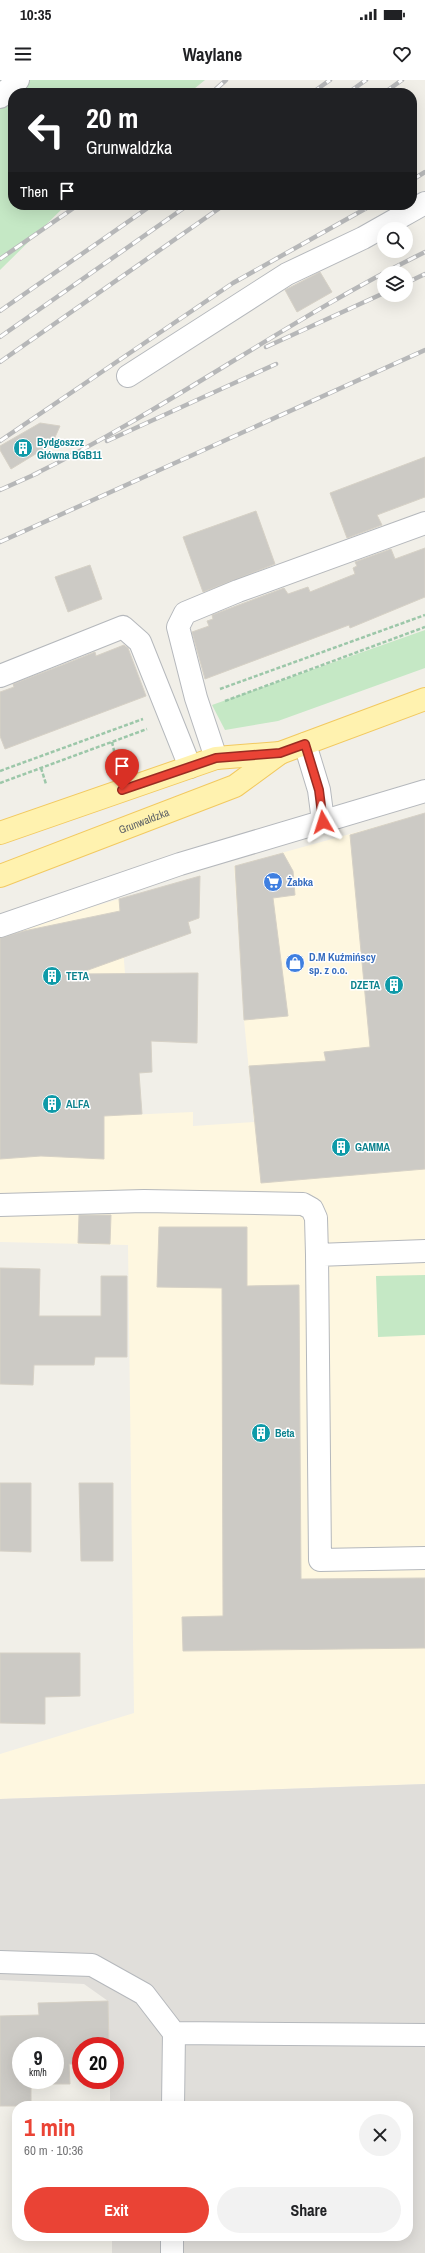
<!DOCTYPE html>
<html lang="en">
<head>
<meta charset="utf-8">
<style>
  body { margin:0; font-family:"Archivo Narrow",sans-serif; background:#f2f2f2; color:#202124; height:100vh; display:flex; flex-direction:column; font-size:15px; white-space:nowrap }
  * { box-sizing:border-box; margin:0 }
  p { font-size:13px; color:#757577 }
  .icon { flex:none; width:22px; height:22px; fill:none; stroke:currentColor; stroke-width:2; stroke-linecap:round; stroke-linejoin:round }
  .map { position:relative; flex:1; overflow:hidden }
  .side { position:absolute; left:12px; top:2021px; width:401px; height:140px; display:flex; flex-direction:column; background:#fff; border-radius:16px; box-shadow:0 4px 16px #0002 }
  .side>* { flex:none }
  .top-card { position:absolute; left:8px; top:8px; width:409px; height:122px; border-radius:16px; box-shadow:0 4px 16px #0002; background:#202124; color:#fff; overflow:hidden }
  .buttons { position:absolute; left:377px; top:142px; display:grid; gap:8px }
  .buttons a { display:grid; place-items:center; width:36px; height:36px; border-radius:50%; background:#fff; box-shadow:0 4px 16px #0002; font-size:20px }
  .speed { position:absolute; left:12px; top:1957px; display:flex; gap:8px; font-size:20px; font-weight:700; text-align:center }
  .speed>* { display:grid; place-content:center; width:52px; height:52px; border-radius:50%; background:#fff; box-shadow:0 4px 16px #0002; line-height:1 }
  .speed small { font-size:10px; font-weight:400 }
  .speed .limit { border:6px solid #d22; background:#fff; color:#111 }
  .pin { position:absolute; display:grid; place-items:center; width:34px; height:34px; color:#fff; margin:-41px -17px; border-radius:50% 50% 50% 0; rotate:-45deg; box-shadow:0 0 4px #0007 }
  .pin .icon { rotate:45deg }
  .me { position:absolute; width:44px; margin:-22px; rotate:354deg; stroke-linejoin:round; filter:drop-shadow(0 0 3px #0008) }
  .turn { display:flex; align-items:center; gap:14px; height:84px; padding:0 12px; font-size:18px }
  .turn .icon { width:52px; height:52px; stroke-width:2.5 }
  .turn b { display:block; font-size:28px; line-height:34px }
  .then { display:flex; align-items:center; height:38px; padding:0 12px; background:#0003; gap:8px; font-size:15px }
  .round { display:grid; place-items:center; flex:none; width:42px; height:42px; border-radius:21px; background:#f2f2f2 }
  .headline { display:flex; align-items:center; justify-content:space-between; height:68px; padding:0 12px }
  h1 { font-size:24px; font-weight:700; line-height:30px; color:#ea4335 }
  .action { display:flex; gap:8px; margin-top:auto; padding:8px 12px }
  .action a { flex:1; height:46px; border-radius:24px; background:#ea4335; color:#fff; font-size:16px; font-weight:700; line-height:46px; text-align:center }
  .action a+a { background:#f2f2f2; color:#202124 }
  .status { display:flex; justify-content:space-between; align-items:center; height:28px; padding:0 20px; background:#fff; direction:ltr }
  .status svg { height:11px; fill:currentColor }
  header { display:flex; justify-content:space-between; align-items:center; height:52px; padding:0 12px; background:#fff; font-size:18px; font-weight:700 }
  .map>svg:first-child { display:block }
  .commercial { fill:#fef7e0 }
  .industrial { fill:#e0deda }
  .green { fill:#c5e8c5 }
  .building { fill:#cccac5; stroke:#d6d1c6; fill-rule:evenodd }
  .lines { fill:none; stroke-linecap:round; stroke-linejoin:round }
  .minor-casing { stroke:#b5b8bc; stroke-width:24 }
  .major-casing { stroke:#f2c960; stroke-width:24 }
  .path { stroke:#9cc7a9; stroke-width:2.5; stroke-dasharray:4 2; stroke-linecap:butt }
  .minor { stroke:#fff; stroke-width:22 }
  .major { stroke:#fff2af; stroke-width:22 }
  .rail-casing { stroke:#b6b7b8; stroke-width:4.5 }
  .rail { stroke:#fff; stroke-width:3; stroke-dasharray:9; stroke-linecap:butt }
  .route-casing { stroke:#982c22; stroke-width:10 }
  .route { stroke:#ea4335; stroke-width:7 }
  .labels { text-anchor:middle; dominant-baseline:central; stroke-width:3; stroke-linejoin:round; paint-order:stroke }
  .culture-label { font-size:11px; font-weight:bold; fill:#0d838f; stroke:#fff; text-anchor:start }
  .street-label { font-size:11px; fill:#5f6368; stroke:#fff }
  .shop-label { font-size:11px; font-weight:bold; fill:#366cbe; stroke:#fff; text-anchor:start }
</style>
</head>
<body>
<div class="status"><b>10:35</b><svg viewBox="0 0 49 12"><path d="M0 12V9h3v3zM5 12V6h3v6zM10 12V3h3v9zM15 12V0h3v12zM26 1h20v11H26zM47 4h2v5h-2z"/></svg></div>
<header><svg class="icon" aria-label="menu" viewBox="0 0 24 24"><path d="M4 6h16M4 12h16M4 18h16"/></svg>Waylane<svg class="icon" aria-label="heart" viewBox="0 0 24 24"><path d="M12 20l-8-8c-3-5 5-10 8-4 3-6 11-1 8 4z"/></svg></header>
<div class="map">
<svg width="425" height="2173" viewBox="0 0 425 2173">
  <rect width="100%" height="100%" fill="#f1efe8"/>
  <path class="commercial" d="M408 738 425 826V1704L0 1719V1674L134 1633 128 1165 0 1162V854L119 819 127 918V1035L193 1032V1046L254 1042 244 940 234 786Z"/>
  <path class="industrial" d="M425 1704V2173H112V2156H408V2026H110V2000H115V1966H109L108 1921 84 1904 0 1900V1719Z"/>
  <path class="green" d="M0 0H205L189 13H13V125H66L0 190Z
    M425 550V588L278 641 225 650 212 625Z
    M425 1195V1255L378 1257 376 1196Z"/>
  <path class="building" d="M320 192 332 212 297 232 285 210Z
    M40 343 60 346 52 364 11 389 0 370V366Z
    M425 377V417L377 435 382 445 347 458 330 413Z
    M256 431 275 484 203 512 183 457Z
    M425 468V517L350 548 349 545 205 599 192 552 209 546 207 541 213 539 212 535 284 508 288 514 308 507 310 512 355 494 353 488 357 486 355 482 391 469 395 479Z
    M90 485 102 519 68 532 55 497Z
    M124 565 128 568 146 616 5 669 0 656V612L14 607 13 604 65 584 95 572 96 576Z
    M425 733V1089L261 1103 249 986 326 981 324 972 370 967 350 755Z
    M283 773 293 791 295 815 273 818 288 936 244 940 235 786Z
    M200 796 199 838 188 842 191 853 77 894 198 893 197 963 151 961 152 992 139 993 142 1034 104 1036V1079L41 1076 0 1079V858L24 851 120 831 119 819Z
    M79 1135H111L110 1164 78 1163Z
    M159 1147H247V1206L299 1205 301 1499 425 1498V1568L183 1571 182 1537 223 1536 222 1208 157 1207Z
    M0 1188 40 1189 39 1236H101V1196H127V1277H95L94 1285H34L33 1305 0 1304Z
    M0 1403H31V1472L0 1471Z
    M79 1403H113V1481H81Z
    M0 1573H80V1616L45 1617V1644L0 1643Z
    M108 1921 109 1966H81V1984H69L70 2004H31V2026H0V1936L39 1935 38 1923ZM21 1966H55V2000H21Z"/>
  <g class="lines">
    <defs>
      <path id="minor" d="M0 17 18 0
        M128 296 287 194 363 158 425 123
        M0 596 123 547 140 562 190 687
        M305 664 319 710 323 741
        M216 678 196 618 178 547 185 533 238 511 425 443
        M0 846 180 784 425 711
        M0 1125 144 1121 303 1124 312 1129 316 1138 317 1175 425 1171
        M317 1175 320 1480 425 1478
        M0 1882 92 1885 144 1914 174 1953
        M173 2026 174 1953 425 1955
        M172 2173V2156"/>
      <g id="major">
        <path d="M0 753 216 678 280 673 425 619"/>
        <path id="s1" d="M0 796 235 706 280 673"/>
      </g>
    </defs>
    <use href="#minor" class="minor-casing"/>
    <use href="#major" class="major-casing"/>
    <path class="path" d="M220 609 425 535
      M225 621 425 547
      M112 662 116 679
      M41 688 46 704
      M0 691 143 639
      M0 703 147 649"/>
    <use href="#minor" class="minor"/>
    <use href="#major" class="major"/>
    <defs>
      <path id="rail" d="M216 9 226 0
        M312 13 330 0
        M348 13 366 0
        M384 13 402 0
        M412 100 425 92
        M0 179 78 125
        M406 203 425 194
        M0 231 152 125
        M0 257 188 125
        M266 267 384 213
        M0 282 224 125
        M0 361 233 203 372 125
        M107 361 276 284
        M33 395C168 329 290 238 425 172
        M0 410 38 393
        M0 462 425 270"/>
    </defs>
    <use href="#rail" class="rail-casing"/>
    <use href="#rail" class="rail"/>
  </g>
  <g class="lines">
    <defs>
      <path id="route" d="M122 710 216 678 280 673 305 664 319 710 323 742"/>
    </defs>
    <use href="#route" class="route-casing"/>
    <use href="#route" class="route"/>
  </g>
  <defs>
    <symbol id="building-disc" viewBox="-11 -11 22 22"><circle r="9.5" fill="#0f9aa8" stroke="#fff"/><path d="M-4-6H4V6H1V3H-1V6H-4ZM-2.5-4.3h1.7v1.8h-1.7ZM.8-4.3h1.7v1.8H.8ZM-2.5-1h1.7V.8h-1.7ZM.8-1h1.7V.8H.8Z" fill="#fff"/></symbol>
    <symbol id="supermarket-disc" viewBox="-11 -11 22 22"><circle r="9.5" fill="#3f7fe0" stroke="#fff"/><path d="M-6-5.5h2.5l.6 2H6L4.5 2H-2.5L-4.4-4H-6ZM-1.5 3.2a1.3 1.3 0 1 0 .1 0ZM3 3.2a1.3 1.3 0 1 0 .1 0Z" fill="#fff"/></symbol>
    <symbol id="shop-disc" viewBox="-11 -11 22 22"><circle r="9.5" fill="#3f7fe0" stroke="#fff"/><path d="M-5-2.5h2.3a2.7 3.5 0 0 1 5.4 0H5L5.5 6h-11ZM-1.5-2.5h3a1.5 2.3 0 0 0-3 0Z" fill="#fff"/></symbol>
  </defs>
  <g fill-rule="evenodd">
    <use href="#building-disc" x="12" y="357" width="22" height="22"/>
    <use href="#supermarket-disc" x="262" y="791" width="22" height="22"/>
    <use href="#shop-disc" x="284" y="872" width="22" height="22"/>
    <use href="#building-disc" x="41" y="885" width="22" height="22"/>
    <use href="#building-disc" x="383" y="894" width="22" height="22"/>
    <use href="#building-disc" x="41" y="1013" width="22" height="22"/>
    <use href="#building-disc" x="330" y="1056" width="22" height="22"/>
    <use href="#building-disc" x="250" y="1342" width="22" height="22"/>
  </g>
  <g class="labels">
    <g class="culture-label">
      <text x="37" y="362">Bydgoszcz<tspan x="37" dy="13">Główna BGB11</tspan></text>
      <text x="66" y="896">TETA</text>
      <text x="380" y="905" text-anchor="end">DZETA</text>
      <text x="66" y="1024">ALFA</text>
      <text x="355" y="1067">GAMMA</text>
      <text x="275" y="1353">Beta</text>
    </g>
    <g class="street-label">
      <text stroke="none"><textPath href="#s1" startOffset="154">Grunwaldzka</textPath></text>
    </g>
    <g class="shop-label">
      <text x="287" y="802">Żabka</text>
      <text x="309" y="877">D.M Kuźmińscy<tspan x="309" dy="13">sp. z o.o.</tspan></text>
    </g>
  </g>
</svg>
<div class="buttons">
<a><svg class="icon" aria-label="search" viewBox="0 0 24 24"><circle cx="10" cy="10" r="6"/><path d="M15 15l6 6"/></svg></a>
<a><svg class="icon" aria-label="layers" viewBox="0 0 24 24"><path d="M12 4l9 5-9 5-9-5zM3 14l9 5 9-5"/></svg></a>
</div>
<div class="speed"><div>9<small>km/h</small></div><div class="limit">20</div></div>
<div class="pin" style="left:122px;top:710px;background:#d93025"><svg class="icon" aria-label="arrive" viewBox="0 0 24 24"><path d="M6 21V4h12l-3 4 3 4H6"/></svg></div>
<svg class="me" style="left:323px;top:742px" viewBox="-20 -20 40 40"><path d="M0-17L14 15 0 8-14 15z" fill="#ea4335" stroke="#fff" stroke-width="4"/></svg>
<div class="top-card">
<div class="turn"><svg class="icon" aria-label="left" viewBox="0 0 24 24"><path d="M17 20v-9H6M10 6l-5 5 5 5"/></svg><div><b>20 m</b>Grunwaldzka</div></div>
<div class="then">Then<svg class="icon" aria-label="arrive" viewBox="0 0 24 24"><path d="M6 21V4h12l-3 4 3 4H6"/></svg></div>
</div>
<section class="side">
<div class="headline"><div><h1>1 min</h1><p>60 m · 10:36</p></div><a class="round"><svg class="icon" aria-label="close" viewBox="0 0 24 24"><path d="M6 6l12 12M18 6L6 18"/></svg></a></div>
<div class="action"><a>Exit</a><a>Share</a></div>
</section>
</div>
</body>
</html>
